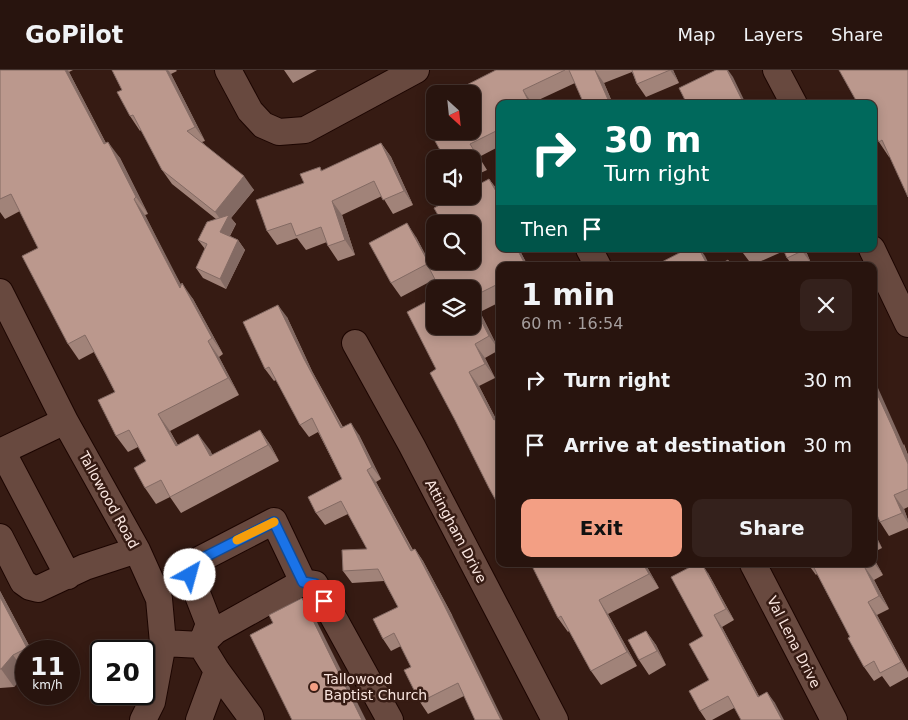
<!DOCTYPE html>
<html lang="en">
<head>
<meta charset="utf-8">
<style>
  body { margin:0; font-family:"DejaVu Sans",sans-serif; background:#34211c; color:#f1f3f6; height:100vh; display:flex; flex-direction:column; font-size:19px; white-space:nowrap }
  * { box-sizing:border-box; margin:0 }
  p { font-size:16px; color:#a59e9e }
  .icon { flex:none; width:28px; height:28px; fill:none; stroke:currentColor; stroke-width:2; stroke-linecap:round; stroke-linejoin:round }
  .map { position:relative; flex:1; overflow:hidden }
  .sheet { position:absolute; left:496px; top:192px; width:381px; height:305px; display:flex; flex-direction:column; background:#28140e; border-radius:10px; box-shadow:0 2px 12px #0003,0 0 0 1px #44332e }
  .sheet>* { flex:none }
  .guide { position:absolute; left:496px; top:30px; width:381px; height:152px; border-radius:10px; box-shadow:0 2px 12px #0003,0 0 0 1px #44332e; background:#00695c; color:#fff; overflow:hidden }
  .needle { width:32px; rotate:153deg }
  .tools { position:absolute; left:426px; top:15px; display:grid; gap:10px }
  .tools a { display:grid; place-items:center; width:55px; height:55px; border-radius:10px; background:#28140e; box-shadow:0 2px 12px #0003,0 0 0 1px #44332e; font-size:25px }
  .speed { position:absolute; left:15px; top:570px; display:flex; gap:10px; font-size:25px; font-weight:700; text-align:center }
  .speed>* { display:grid; place-content:center; width:65px; height:65px; border-radius:50%; background:#28140e; box-shadow:0 2px 12px #0003,0 0 0 1px #44332e; line-height:1 }
  .speed small { font-size:12px; font-weight:400 }
  .speed .limit { border:2px solid #111; border-radius:8px; background:#fff; color:#111 }
  .pin { position:absolute; display:grid; place-items:center; width:42px; height:42px; color:#fff; margin:-21px; border-radius:10px; box-shadow:0 2px 8px #0006 }
  .me { position:absolute; width:55px; margin:-28px; rotate:38deg; stroke-linejoin:round; filter:drop-shadow(0 0 4px #0008) }
  .turn { display:flex; align-items:center; gap:18px; height:105px; padding:0 25px; font-size:22px }
  .turn .icon { width:65px; height:65px; stroke-width:2.5 }
  .turn b { display:block; font-size:35px; line-height:42px }
  .then { display:flex; align-items:center; height:48px; padding:0 25px; background:#0003; gap:10px; font-size:19px }
  .round { display:grid; place-items:center; flex:none; width:52px; height:52px; border-radius:10px; background:#34211c }
  .head { display:flex; align-items:center; justify-content:space-between; height:85px; padding:0 25px }
  h1 { font-size:30px; font-weight:700; line-height:38px }
  .primary-button { display:flex; gap:10px; margin-top:auto; padding:10px 25px }
  .primary-button a { flex:1; height:58px; border-radius:10px; background:#f39f84; color:#111; font-size:20px; font-weight:700; line-height:58px; text-align:center }
  .primary-button a+a { background:#34211c; color:#f1f3f6 }
  ul { padding:0; list-style:none }
  li { display:flex; align-items:center; gap:15px; height:65px; padding:0 25px }
  li div { flex:1 }
  li b { display:block; font-size:19px }
  li em { font-style:normal }
  header { display:flex; align-items:center; gap:30px; box-sizing:border-box; height:70px; padding:0 25px; background:#28140e; border-bottom:1px solid #44332e }
  header strong { font-size:24px }
  nav { display:flex; gap:28px; margin-inline-start:auto; font-size:18px }
  .map>svg:first-child { display:block }
  .lines { fill:none; stroke-linecap:round; stroke-linejoin:round }
  .minor-casing { stroke:#1c0501; stroke-width:28 }
  .minor { stroke:#68493f; stroke-width:26 }
  .wall { fill:#a18379 }
  .shaded-wall { fill:#836a63 }
  .building { fill:#bb988d; stroke:#836a63 }
  .route-casing { stroke:#114b97; stroke-width:12 }
  .route { stroke:#1a73e8; stroke-width:9 }
  .slow { stroke:#f59e0b; stroke-width:9 }
  .poi-dot { fill:#f39f84; stroke:#361b13; stroke-width:2 }
  .labels { text-anchor:middle; dominant-baseline:central; stroke-width:5; stroke-linejoin:round; paint-order:stroke }
  .street-label { font-size:14px; fill:#fae6e0; stroke:#361b13 }
  .poi-label { font-size:14px; fill:#fae6e0; stroke:#361b13; text-anchor:start }
</style>
</head>
<body>
<header>
<strong>GoPilot</strong>
<nav><a>Map</a><a>Layers</a><a>Share</a></nav>
</header>
<div class="map">
<svg width="908" height="650" viewBox="0 0 908 650">
  <rect width="100%" height="100%" fill="#361b13"/>
  <g class="lines">
    <defs>
      <path id="minor" d="M228 0 250 41 263 55 279 62 305 60 416 0
        M776 0 794 34
        M589 179 598 196
        M872 179 908 254
        M0 222 65 351 137 480 159 529 163 573 152 632 143 650
        M355 273 412 376 555 650
        M2 381 68 506
        M0 382 65 351
        M0 467 23 512 30 517 38 519 85 497 137 480
        M753 494 834 650
        M163 573 201 575 215 561 303 512 315 514 390 650
        M199 650 217 601
        M251 650 250 646 217 601 201 575 209 554 190 505 193 493 274 451 303 512"/>
    </defs>
    <use href="#minor" class="minor-casing"/>
    <use href="#minor" class="minor"/>
  </g>
  <path class="wall" d="M0 0H73L69 2 106 73 120 88 148 144 145 145 171 197 181 215 193 229 223 284 219 287 239 325 170 361 178 375 210 380 212 385 260 360 271 376 279 391 181 443 170 427 156 434 145 418 146 391 138 377 128 382 116 366 115 322 94 282 79 290 68 274 38 178 20 141 5 149 0 142Z
    M112 0H176L177 1 171 4 205 71 202 72 254 120 231 148 236 154 230 166 238 170 245 180 226 219 203 208 196 198 205 179 198 170 216 149 172 114 162 100 141 60 140 61 130 46 122 20Z
    M284 0H317L293 13Z
    M496 0H673L679 13 646 27 637 14 632 2 604 13 613 34H584L575 13 532 33V34H500V76L479 87 487 100 472 107V89H445L472 61Z
    M908 0 889 86V87L879 72Z
    M381 73 391 87 413 135 393 144 382 126 342 145 355 185 338 191 328 176 327 172 306 180 297 168 277 175 267 161 304 113 320 97 322 101Z
    M489 109 499 122 500 179H519L528 196H500V232L480 242 499 280 485 288 495 308 479 316 496 349 500 438 436 299 472 256V219L435 209 401 227 391 213 416 167 427 188 472 191Z
    M741 179H805L811 193 803 196H793L787 188 784 181 752 195 743 183Z
    M287 247 312 301 343 357 359 365 381 409 376 412 413 480 415 479 423 491 452 545 464 626 428 644 420 632 411 597 401 576 391 581 383 569 398 537 384 511 352 513 343 501 367 479 348 444 325 455 316 443 342 409 318 362 309 367 300 355 276 310 274 311 265 299Z
    M904 374 908 385V437L904 439 908 450V458L889 466 880 452 875 428Z
    M874 462 882 478 874 482Z
    M874 489 883 505 874 510 889 539 877 545 908 602V607L890 617 882 606 874 611 864 597 850 567 817 504 816 505 808 494H874Z
    M598 494H614L615 496 647 497 659 518 608 544 637 596 601 615 591 601 569 561 568 562 558 548 593 496Z
    M708 503 734 550 722 557 759 626 775 633 734 638 712 650H706L700 641 709 610Z
    M0 521 32 581H26V603L14 617 0 618Z
    M646 561 656 575 666 595 649 605 639 590Z"/>
  <path class="shaded-wall" d="M65 0H68L69 2 115 91 104 74Z
    M166 0H168L171 4 205 71 195 57Z
    M595 0 604 13 613 34H610Z
    M670 0H673L679 13Z
    M727 0H728L733 7 746 34H744Z
    M523 20 532 33V34H530Z
    M108 72 120 88 148 144 136 127Z
    M381 73 391 87 413 135 404 121Z
    M244 106 254 120 231 148 236 154 227 171 220 162 224 154 215 142Z
    M489 109 499 122 497 123Z
    M134 129 145 145 191 234 180 218Z
    M332 131 342 145 355 185 345 170Z
    M407 153 416 167 435 202 426 188Z
    M238 170 245 180 226 219 220 209Z
    M517 179H519L528 196H526Z
    M699 179H700L705 186 710 196H708Z
    M802 179H805L811 193 802 181Z
    M182 213 193 229 223 284 212 268Z
    M472 231 480 242 499 280 489 266Z
    M278 235 287 247 312 301 349 370 341 358 304 289Z
    M208 271 219 287 239 325 228 308Z
    M475 274 485 288 495 308 485 294Z
    M469 302 479 316 500 357 494 350Z
    M874 309 908 385V394L874 317Z
    M158 344 170 361 187 393 176 376Z
    M351 353 359 365 381 409 372 397Z
    M260 360 271 376 279 391 268 375Z
    M198 364 210 380 221 402 210 386Z
    M367 400 376 412 419 493 411 481Z
    M894 425 904 439 908 450V453L902 443Z
    M874 462 882 478 874 466Z
    M415 479 423 491 452 545 503 650H501Z
    M874 489 883 505 874 493Z
    M643 494H645L647 497 659 518 649 504Z
    M702 494 708 503 734 550 726 539Z
    M864 496 874 510 889 539 879 526Z
    M0 521 32 581H29L27 578 0 527Z
    M302 528 314 546 366 650H362Z
    M599 530 608 544 637 596 627 582Z
    M868 532 877 545 908 603 901 592Z
    M714 545 722 557 765 638 758 627Z
    M646 561 656 575 666 595 657 581Z
    M13 585 26 603 14 617 1 599Z
    M767 622 775 633 784 650H782Z"/>
  <path class="building" d="M0 0H65L104 74 108 72 136 127 134 129 180 218 182 213 212 268 208 271 228 308 158 344 176 376 198 364 210 386 260 360 268 375 170 427 161 410 145 418 134 398 146 391 129 360 116 366 98 330 115 322 106 304 85 265 68 274 22 186 38 178 11 124 0 129Z
    M112 0H166L195 57 187 61 244 106 215 142 162 100 133 45 130 46 117 22 122 20Z
    M496 0H565L523 20 530 34H500V59L470 74 478 87 472 90V89H445L435 71 454 61H472V24H449Z
    M569 0H596H595L610 34H584Z
    M632 0H670L637 14Z
    M716 0H727L744 34H687L679 18Z
    M839 0H908V127L882 70 879 72 874 63V34H858Z
    M381 73 404 121 383 130 374 111 332 131 345 170 328 176 321 157 296 166 291 153 267 161 256 130 304 113 300 104 320 97 321 101Z
    M489 109 497 123 500 122V179H517L526 196H500V213L472 227V219H440L427 194 391 213 369 173 407 153 426 188 435 183V191H472V154H443L434 138 456 126H472V118Z
    M229 145 220 162 238 170 220 209 196 198 207 174 198 170 207 152Z
    M687 179H699L708 196H657L656 195Z
    M741 179H754L743 183Z
    M783 179H802V181L787 188Z
    M728 190 731 196H717Z
    M435 227V256H472V233L489 266 475 274 485 294 469 302 494 350 500 347V438L489 418 455 350 430 303 436 299 407 242Z
    M278 235 304 289 341 358 351 353 372 397 367 400 411 481 415 479 443 533 501 650H475L458 613 420 632 404 600 411 597 394 563 383 569 373 549 398 537 378 499 343 501 342 480 367 479 341 431 316 443 308 427 342 409 312 348 300 355 269 297 265 299 243 252Z
    M874 317 894 361 908 394V419L894 425 902 443 880 452 874 438V429L875 428 874 426Z
    M531 494H590L591 497 598 494H613L614 496 619 494H643L649 504 599 530 627 582 591 601 561 546 558 548Z
    M696 494H702L726 539 714 545 758 627 767 622 782 650H741L728 626 700 641 689 621 709 610 689 574 703 566 671 507Z
    M812 494H869L864 496 879 526 868 532 901 592 880 603 874 591 864 597 848 568 850 567Z
    M0 527 27 578 13 585 1 599H0Z
    M302 528 362 650H292L250 565 273 553 269 545Z
    M646 561 657 581 639 590 628 570Z"/>
  <g class="lines">
    <defs>
      <path id="route" d="M190 505 193 493 274 452 303 512 315 514 324 531"/>
    </defs>
    <use href="#route" class="route-casing"/>
    <use href="#route" class="route"/>
    <path class="slow" d="M237 470 274 452"/>
  </g>
  <circle class="poi-dot" cx="314" cy="617" r="5"/>
  <g class="labels">
    <g class="street-label">
      <text transform="translate(109 430) rotate(61)">Tallowood Road</text>
      <text transform="translate(456 461) rotate(62)">Attingham Drive</text>
      <text transform="translate(794 572) rotate(63)">Val Lena Drive</text>
    </g>
    <g class="poi-label">
      <text x="324" y="609">Tallowood<tspan x="324" dy="16">Baptist Church</tspan></text>
    </g>
  </g>
</svg>
<div class="tools">
<a><svg class="needle" viewBox="-14 -14 28 28"><path d="M0-13l5 13h-10z" fill="#e53935"/><path d="M0 13l5-13h-10z" fill="#a59e9e"/></svg></a>
<a><svg class="icon" aria-label="sound" viewBox="0 0 24 24"><path d="M4 9h4l5-4v14l-5-4H4zM17 9q2 3 0 6"/></svg></a>
<a><svg class="icon" aria-label="search" viewBox="0 0 24 24"><circle cx="10" cy="10" r="6"/><path d="M15 15l6 6"/></svg></a>
<a><svg class="icon" aria-label="layers" viewBox="0 0 24 24"><path d="M12 4l9 5-9 5-9-5zM3 14l9 5 9-5"/></svg></a>
</div>
<div class="speed"><div>11<small>km/h</small></div><div class="limit">20</div></div>
<div class="pin" style="left:324px;top:531px;background:#d93025"><svg class="icon" aria-label="arrive" viewBox="0 0 24 24"><path d="M6 21V4h12l-3 4 3 4H6"/></svg></div>
<svg class="me" style="left:190px;top:505px" viewBox="-20 -20 40 40"><circle r="19" fill="#fff"/><path d="M0-13L10 11 0 6-10 11z" fill="#1a73e8"/></svg>
<div class="guide">
<div class="turn"><svg class="icon" aria-label="right" viewBox="0 0 24 24"><path d="M7 20v-9h11M14 6l5 5-5 5"/></svg><div><b>30 m</b>Turn right</div></div>
<div class="then">Then<svg class="icon" aria-label="arrive" viewBox="0 0 24 24"><path d="M6 21V4h12l-3 4 3 4H6"/></svg></div>
</div>
<section class="sheet">
<div class="head"><div><h1>1 min</h1><p>60 m · 16:54</p></div><a class="round"><svg class="icon" aria-label="close" viewBox="0 0 24 24"><path d="M6 6l12 12M18 6L6 18"/></svg></a></div>
<ul>
<li><svg class="icon" aria-label="right" viewBox="0 0 24 24"><path d="M7 20v-9h11M14 6l5 5-5 5"/></svg><div><b>Turn right</b></div><em>30 m</em></li>
<li><svg class="icon" aria-label="arrive" viewBox="0 0 24 24"><path d="M6 21V4h12l-3 4 3 4H6"/></svg><div><b>Arrive at destination</b></div><em>30 m</em></li>
</ul>
<div class="primary-button"><a>Exit</a><a>Share</a></div>
</section>
</div>
</body>
</html>
